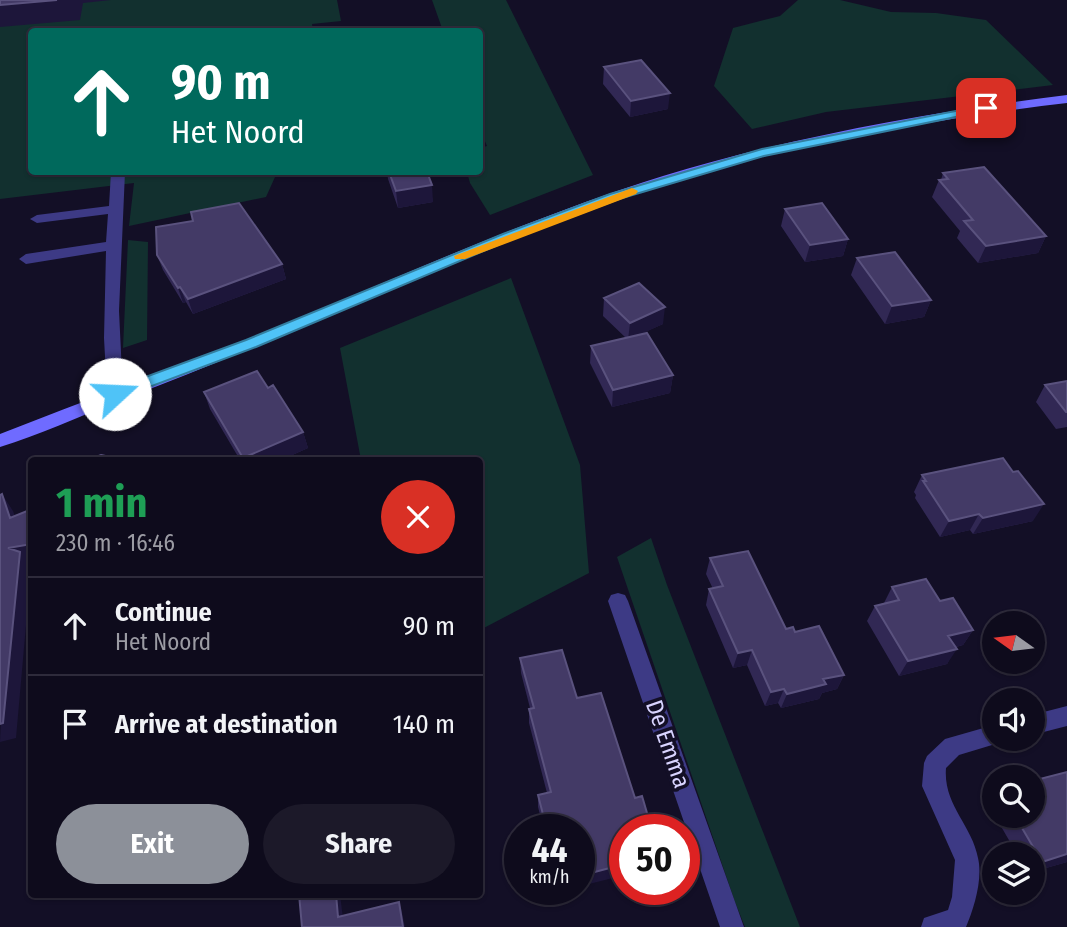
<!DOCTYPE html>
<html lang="en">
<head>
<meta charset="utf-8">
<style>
  body { margin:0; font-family:"Fira Sans Condensed",sans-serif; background:#1c1929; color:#f1f3f6; height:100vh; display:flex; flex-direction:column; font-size:26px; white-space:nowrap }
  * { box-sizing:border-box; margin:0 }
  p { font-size:23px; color:#9b9ba3 }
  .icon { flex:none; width:38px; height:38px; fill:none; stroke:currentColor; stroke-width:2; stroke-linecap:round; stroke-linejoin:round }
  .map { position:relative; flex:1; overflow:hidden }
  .details { position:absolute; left:28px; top:457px; width:455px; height:441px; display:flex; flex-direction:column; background:#0e0b1c; border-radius:7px; box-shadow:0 2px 5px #0004,0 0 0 2px #2e2b3b }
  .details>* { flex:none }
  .banner { position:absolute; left:28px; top:28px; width:455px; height:147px; border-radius:7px; box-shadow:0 2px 5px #0004,0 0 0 2px #2e2b3b; background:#00695c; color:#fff; overflow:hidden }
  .needle { width:46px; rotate:284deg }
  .controls { position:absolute; left:982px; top:611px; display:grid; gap:14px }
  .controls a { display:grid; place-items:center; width:63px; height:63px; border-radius:50%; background:#0e0b1c; box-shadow:0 2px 5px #0004,0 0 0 2px #2e2b3b; font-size:35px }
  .speed { position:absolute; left:504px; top:814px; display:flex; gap:14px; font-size:35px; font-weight:700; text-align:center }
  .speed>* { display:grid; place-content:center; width:91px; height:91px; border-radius:50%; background:#0e0b1c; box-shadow:0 2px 5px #0004,0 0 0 2px #2e2b3b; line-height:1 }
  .speed small { font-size:18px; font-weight:400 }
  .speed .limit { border:10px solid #d22; background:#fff; color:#111 }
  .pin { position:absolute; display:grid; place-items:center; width:60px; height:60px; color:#fff; margin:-30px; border-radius:14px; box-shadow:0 4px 10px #0006 }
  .me { position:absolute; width:77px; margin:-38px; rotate:70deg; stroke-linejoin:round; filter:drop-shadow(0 0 5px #0008) }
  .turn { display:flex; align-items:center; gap:24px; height:147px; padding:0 28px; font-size:32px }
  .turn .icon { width:91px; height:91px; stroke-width:2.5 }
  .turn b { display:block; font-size:49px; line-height:60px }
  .round { display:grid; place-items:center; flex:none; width:74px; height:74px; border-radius:37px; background:#1c1929 }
  .overview { display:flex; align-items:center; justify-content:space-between; height:119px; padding:0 28px }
  h1 { font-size:42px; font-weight:700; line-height:52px; color:#1e9e55 }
  .button { display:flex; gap:14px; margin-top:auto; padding:14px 28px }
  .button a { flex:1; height:80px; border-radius:42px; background:#8c9099; color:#fff; font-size:28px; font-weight:700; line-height:80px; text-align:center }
  .button a+a { background:#1c1929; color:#f1f3f6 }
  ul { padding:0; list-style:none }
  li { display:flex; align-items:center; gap:21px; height:98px; padding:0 28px; border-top:2px solid #2e2b3b }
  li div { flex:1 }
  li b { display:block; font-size:26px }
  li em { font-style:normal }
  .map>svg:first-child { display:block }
  .green { fill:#12302f }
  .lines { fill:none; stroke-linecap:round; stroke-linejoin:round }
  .service { fill:#3d3a85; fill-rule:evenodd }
  .minor { fill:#3d3a85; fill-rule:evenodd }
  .secondary { fill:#6f6bff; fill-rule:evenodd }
  .wall { fill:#312854 }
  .shaded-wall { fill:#1d163a }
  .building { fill:#433a66; stroke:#5a527e; stroke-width:2 }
  .route { fill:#4fc3f7; stroke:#337fa1; stroke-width:2 }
  .slow { fill:#f59e0b }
  .labels { text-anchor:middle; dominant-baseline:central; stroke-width:7; stroke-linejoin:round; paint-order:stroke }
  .near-street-label { font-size:24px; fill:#d9d4ff; stroke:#130f26 }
</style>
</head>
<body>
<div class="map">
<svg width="1067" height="927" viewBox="0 0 1067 927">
  <rect width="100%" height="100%" fill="#130f26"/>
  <path class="green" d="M0 0H337L341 21 312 24 313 32H32V172H296L275 177 266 197 129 226 134 183 0 199Z
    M432 0H506L593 175 490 215 470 183 467 172H480V148L487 146 480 130V32L443 31Z
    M798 0H840L891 12 936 13 986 20 1053 85 826 112 752 129 714 86 733 28 780 16Z
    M128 240 148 242 147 340 123 348Z
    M511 278 580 465 589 573 480 630V460H361L340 348Z
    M651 538 667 585 800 927H745L735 902 617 557Z"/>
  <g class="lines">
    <path class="service" d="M128 27 132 28 134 32H122Z
      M111 172H125L119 311 123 394 115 400 107 394 104 338 106 251 26 264 19 259 26 254 106 242 108 214 37 223 30 219 37 215 109 206Z"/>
    <path class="minor" d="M618 593 625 595 628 601 744 927H720L608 601 611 595Z
      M1067 706V726L1032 735V715Z
      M994 725V738H1003L1002 742 959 755 946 768C943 805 972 825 978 858 983 879 974 908 966 927H921L924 918 948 910 952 897 955 860 922 786 924 763 927 756 945 739Z"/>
    <path class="secondary" d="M1067 95V103C898 123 731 156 572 216 418 274 269 344 116 402 78 417 39 435 0 447V434C96 396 194 361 290 322 413 271 535 216 663 176 795 136 931 112 1067 95Z"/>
  </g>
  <path class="wall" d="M604 67 668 109 630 117 603 84Z
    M387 172H427L433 202 398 208 388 179Z
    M943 173 1046 236 1038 253 978 263 957 238 960 231 932 197 939 180H941Z
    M785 209 848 239 843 256 805 262 781 226Z
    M157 255 282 264 286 279 193 314 186 302 183 303 163 270Z
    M857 258 931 300 924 317 885 324 851 275Z
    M604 298 663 324 638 335 673 375 670 393 612 407 590 363 591 346 626 338 603 316Z
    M1067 381V427L1056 429 1036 402 1045 385Z
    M268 388 303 432 308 448 281 460H240L210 409 204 392Z
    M922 475 1033 521 973 534 970 530 940 537 915 498 916 495 914 492Z
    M710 558 786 629 795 632 844 675 837 689 822 693 819 699 781 708 778 703 765 706 747 665 733 668 706 605 709 589H713L706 574Z
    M892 587 940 601 973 630 963 645 956 647 947 664 899 676 867 621 875 606 884 603Z
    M520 658 577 698 635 798 585 885 579 862V830H544L538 807V795L547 793 529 723V709L530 708 521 673Z
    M1067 772V862L1032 872V854H1017L995 816H1032Z
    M994 797V813L988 803Z
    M630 889H668L666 894 635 903Z"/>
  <path class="shaded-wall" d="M57 0H111L83 3 80 20 0 27V5Z
    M670 93 668 109 630 117 631 101Z
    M432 185 433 202 398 208 396 191Z
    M1046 236 1038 253 978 263 986 246Z
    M848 239 843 256 805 262 810 245Z
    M282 264 286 279 193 314 188 299Z
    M180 287 186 302 183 303 178 288Z
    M931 300 924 317 885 324 892 306Z
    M665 307 663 324 628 340 630 323Z
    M673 375 670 393 612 407 613 390Z
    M303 432 308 448 281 460H244L243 458Z
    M2 494 13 511 22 535 10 518Z
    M1044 504 1033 521 973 534 983 518Z
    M979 514 970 530 940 537 949 521Z
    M32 544V563L28 564 31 569 16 738 0 742 8 548Z
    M973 630 963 645 939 651 948 636Z
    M957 649 947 664 899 676 908 661Z
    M752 650 747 665 733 668 738 653Z
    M844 675 837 689 822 693 819 699 781 708 787 694 823 679Z
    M784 689 778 703 765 706 771 692Z
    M1067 854V862L1032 872V869L1042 862Z
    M625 864V875L585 885 587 874Z
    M650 889H668L666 894 635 903 638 893Z
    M336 894H340L344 927 338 917Z
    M399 902 402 912 405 927H403Z"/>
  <path class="building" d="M0 0H57L0 5Z
    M641 60 670 93 631 101 604 67Z
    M984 167 1046 236 986 246 964 221 973 220 939 180 948 179 943 173Z
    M389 172H427L432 185 396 191Z
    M239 203 282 264 188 299 180 287 178 288 157 255 156 227 193 221 191 212Z
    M822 203 848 239 810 245 785 209Z
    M895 252 931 300 892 306 857 258Z
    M639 283 665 307 630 323 604 298Z
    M647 333 673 375 613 390 591 346Z
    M257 371 268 388 273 385 303 432 243 458 204 392Z
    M1067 381V412H1066L1045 385Z
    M101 455 124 460H125H88Z
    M1003 458 1013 472 1018 471 1044 504 983 518 979 514 949 521 923 481H926L922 475Z
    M2 494 10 518 32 509V544L8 548 20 552 3 723 0 724V495Z
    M748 551 786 629 793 627 795 632 819 626 844 675 823 679 826 684 787 694 784 689 771 692 752 650 738 653 709 589 723 586 710 558Z
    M926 579 940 601 953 598 973 630 948 636 957 649 908 661 875 606 899 600 892 587Z
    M562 650 577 698 601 693 635 798 642 796 652 830H625V864L587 874 579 845V830H547L538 795 551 792 529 709 534 708 520 658Z
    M1067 772V854L1042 862 1015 816H1032V781Z
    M637 889H650L638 893Z
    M299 894H336L338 917 399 902 403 927H302Z"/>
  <path class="route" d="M986 105 991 108 990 110 764 156 619 199 512 239 256 347 120 398H110L108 394 110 390 246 340 503 234 610 194 762 149Z"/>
  <path class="slow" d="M632 188 638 191 636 194 465 259H455L454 256Z"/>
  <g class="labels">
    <g class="near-street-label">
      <text transform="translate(668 744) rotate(71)">De Emma</text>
    </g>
  </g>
</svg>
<div class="controls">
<a><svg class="needle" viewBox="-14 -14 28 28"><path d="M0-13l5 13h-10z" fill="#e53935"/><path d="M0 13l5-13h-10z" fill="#9b9ba3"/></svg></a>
<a><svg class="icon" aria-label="sound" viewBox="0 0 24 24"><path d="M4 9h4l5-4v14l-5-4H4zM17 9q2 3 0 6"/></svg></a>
<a><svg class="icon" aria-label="search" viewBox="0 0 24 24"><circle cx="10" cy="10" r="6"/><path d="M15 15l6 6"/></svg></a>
<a><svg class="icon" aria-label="layers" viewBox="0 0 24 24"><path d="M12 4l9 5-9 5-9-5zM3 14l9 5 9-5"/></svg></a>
</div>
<div class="speed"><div>44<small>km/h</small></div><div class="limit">50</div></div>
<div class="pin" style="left:986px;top:108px;background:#d93025"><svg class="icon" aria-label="arrive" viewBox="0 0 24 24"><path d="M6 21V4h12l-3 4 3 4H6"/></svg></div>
<svg class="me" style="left:115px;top:394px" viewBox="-20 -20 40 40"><circle r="19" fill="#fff"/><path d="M0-13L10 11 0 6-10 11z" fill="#4fc3f7"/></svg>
<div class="banner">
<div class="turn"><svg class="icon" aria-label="ahead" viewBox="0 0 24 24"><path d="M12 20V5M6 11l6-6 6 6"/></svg><div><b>90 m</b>Het Noord</div></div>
</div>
<section class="details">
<div class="overview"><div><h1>1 min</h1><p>230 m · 16:46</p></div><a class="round" style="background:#d93025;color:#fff"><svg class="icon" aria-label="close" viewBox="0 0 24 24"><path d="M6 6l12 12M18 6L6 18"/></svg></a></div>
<ul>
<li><svg class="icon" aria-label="ahead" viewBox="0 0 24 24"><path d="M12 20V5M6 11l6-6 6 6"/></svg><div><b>Continue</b><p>Het Noord</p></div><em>90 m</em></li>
<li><svg class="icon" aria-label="arrive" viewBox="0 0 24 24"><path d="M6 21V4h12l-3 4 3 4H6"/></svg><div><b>Arrive at destination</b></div><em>140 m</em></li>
</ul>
<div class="button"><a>Exit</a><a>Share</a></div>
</section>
</div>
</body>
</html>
